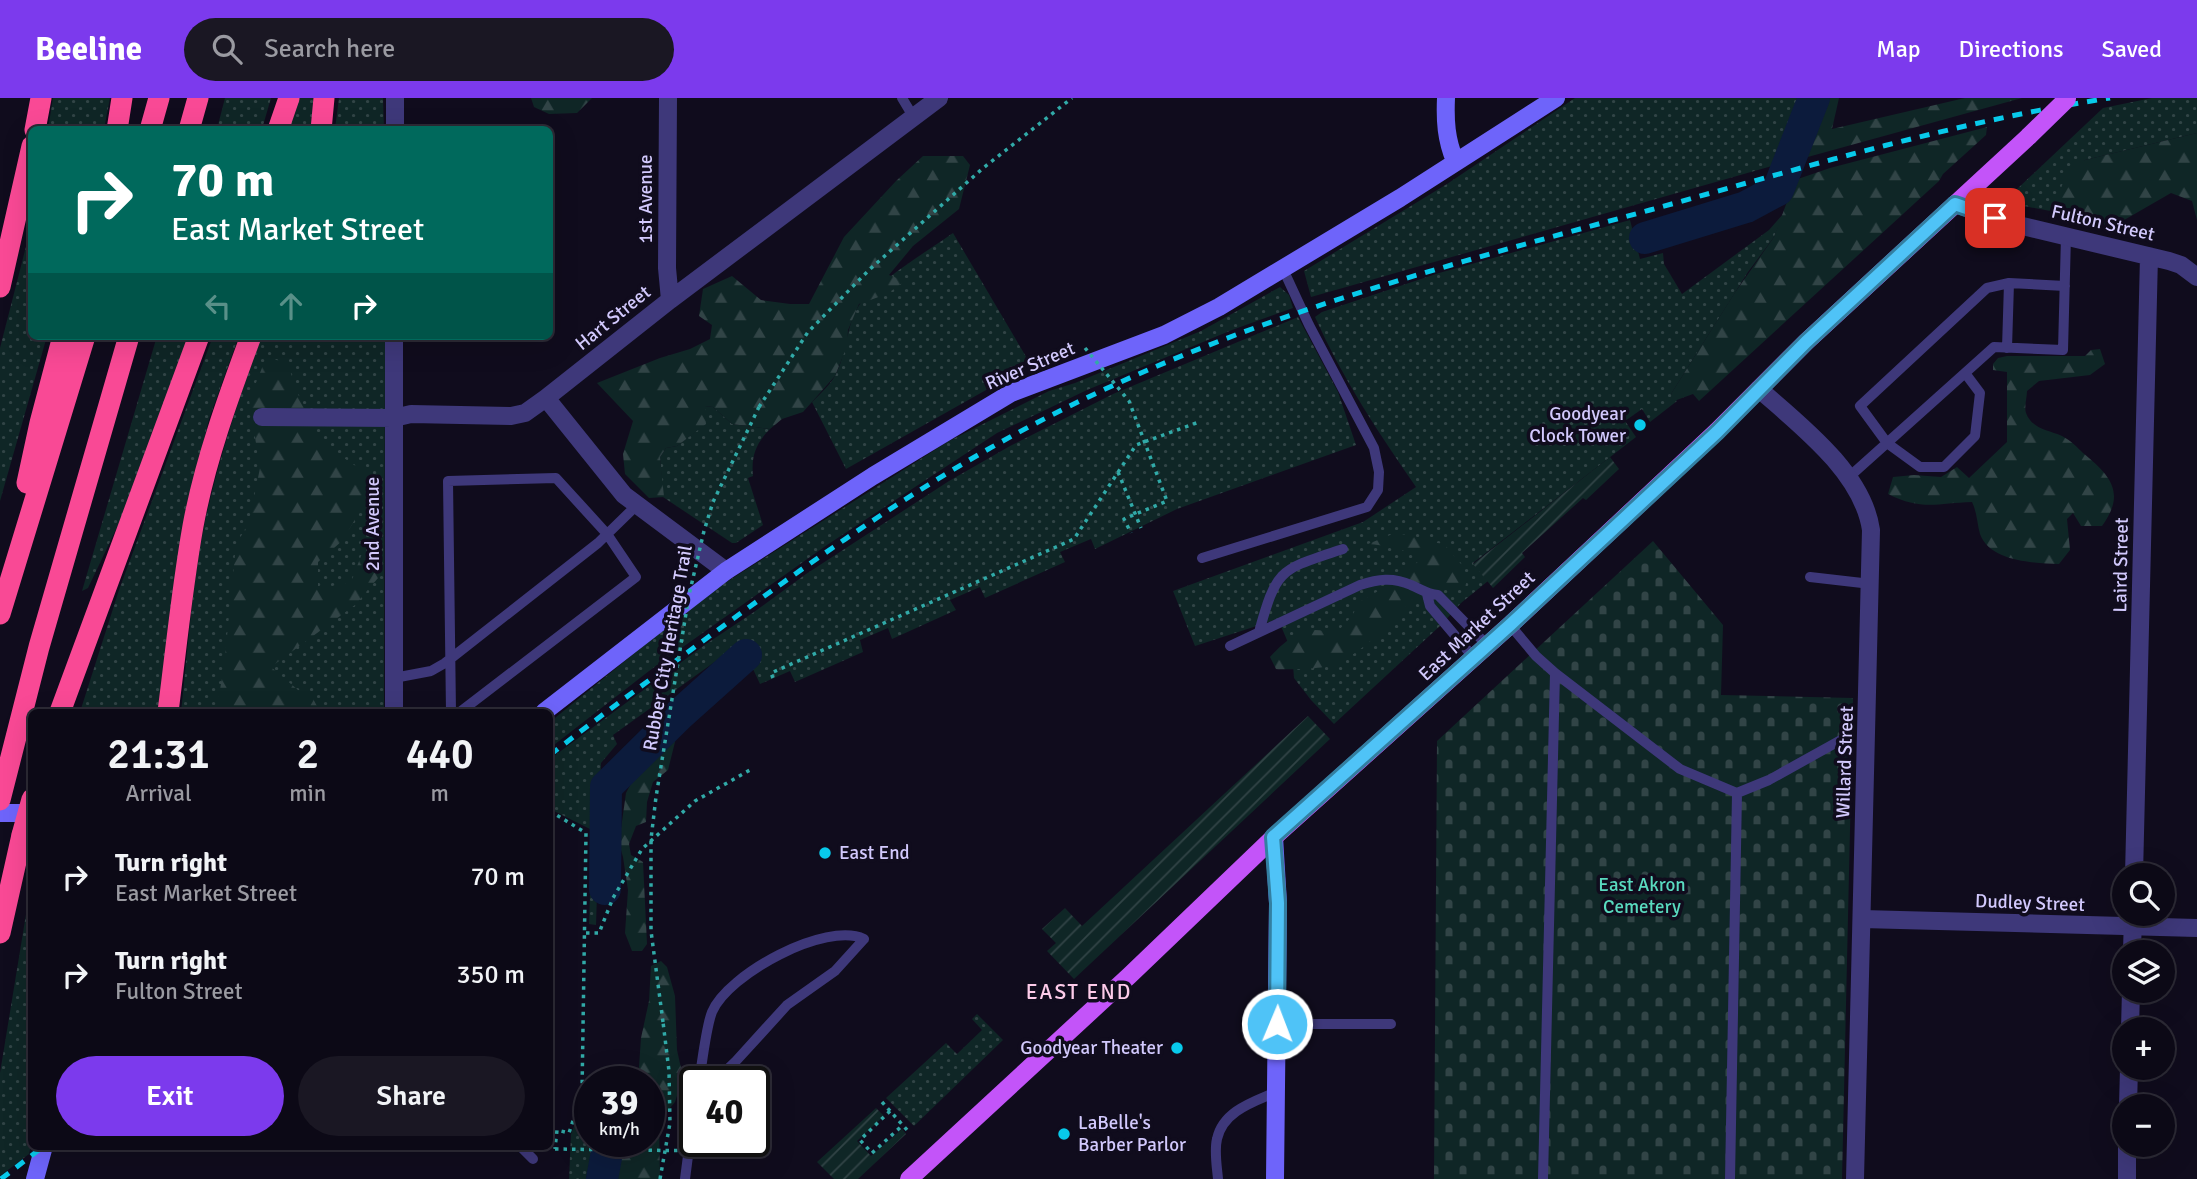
<!DOCTYPE html>
<html lang="en">
<head>
<meta charset="utf-8">
<style>
  body { margin:0; font-family:Signika,sans-serif; background:#1a1723; color:#f1f3f6; height:100vh; display:flex; flex-direction:column; font-size:26px; white-space:nowrap }
  * { box-sizing:border-box; margin:0 }
  p { font-size:23px; color:#9a9aa1 }
  .icon { flex:none; width:38px; height:38px; fill:none; stroke:currentColor; stroke-width:2; stroke-linecap:round; stroke-linejoin:round }
  .map { position:relative; flex:1; overflow:hidden }
  .side { position:absolute; left:28px; top:611px; width:525px; height:441px; display:flex; flex-direction:column; background:#0c0916; border-radius:10px; box-shadow:0 7px 28px #0002,0 0 0 2px #2c2a35 }
  .side>* { flex:none }
  .top-card { position:absolute; left:28px; top:28px; width:525px; height:214px; border-radius:10px; box-shadow:0 7px 28px #0002,0 0 0 2px #2c2a35; background:#00695c; color:#fff; overflow:hidden }
  .controls { position:absolute; left:2112px; top:765px; display:grid; gap:14px }
  .controls a { display:grid; place-items:center; width:63px; height:63px; border-radius:50%; background:#0c0916; box-shadow:0 7px 28px #0002,0 0 0 2px #2c2a35; font-size:35px }
  .speed { position:absolute; left:574px; top:968px; display:flex; gap:14px; font-size:35px; font-weight:700; text-align:center }
  .speed>* { display:grid; place-content:center; width:91px; height:91px; border-radius:50%; background:#0c0916; box-shadow:0 7px 28px #0002,0 0 0 2px #2c2a35; line-height:1 }
  .speed small { font-size:18px; font-weight:400 }
  .speed .limit { border:4px solid #111; border-radius:10px; background:#fff; color:#111 }
  .pin { position:absolute; display:grid; place-items:center; width:60px; height:60px; color:#fff; margin:-30px; border-radius:14px; box-shadow:0 4px 10px #0006 }
  .me { position:absolute; width:77px; margin:-38px; rotate:1deg; stroke-linejoin:round; filter:drop-shadow(0 0 5px #0008) }
  .turn { display:flex; align-items:center; gap:24px; height:147px; padding:0 28px; font-size:32px }
  .turn .icon { width:91px; height:91px; stroke-width:2.5 }
  .turn b { display:block; font-size:49px; line-height:60px }
  .lanes { display:flex; align-items:center; height:66px; padding:0 28px; background:#0003; justify-content:center; gap:35px; direction:ltr }
  .lanes .off { opacity:.35 }
  .eta { display:flex; justify-content:space-evenly; align-items:center; height:119px; text-align:center }
  .eta b { font-size:42px; font-weight:600; line-height:49px }
  .action { display:flex; gap:14px; margin-top:auto; padding:14px 28px }
  .action a { flex:1; height:80px; border-radius:42px; background:#7c3aed; color:#fff; font-size:28px; font-weight:600; line-height:80px; text-align:center }
  .action a+a { background:#1a1723; color:#f1f3f6 }
  ul { padding:0; list-style:none }
  li { display:flex; align-items:center; gap:21px; height:98px; padding:0 28px }
  li div { flex:1 }
  li b { display:block; font-size:26px }
  li em { font-style:normal }
  header { display:flex; align-items:center; gap:42px; box-sizing:border-box; height:98px; padding:0 35px; background:#7c3aed; color:#fff }
  header strong { font-size:33px }
  nav { display:flex; gap:38px; margin-inline-start:auto; font-size:24px }
  .search { width:490px; height:63px; background:#1a1723; display:flex; align-items:center; gap:18px; box-sizing:border-box; padding:0 24px; border-radius:38px; color:#9a9aa1; font-size:26px }
  .map>svg:first-child { display:block }
  .grass { fill:url(#grass-dots) }
  .forest { fill:url(#forest-firs) }
  .cemetery { fill:url(#cemetery-stones) }
  .garden { fill:url(#garden-furrows) }
  .lines { fill:none; stroke-linecap:round; stroke-linejoin:round }
  .river { stroke:#0c1b3c; stroke-width:32 }
  .path { stroke:#31aaa8; stroke-width:3.5; stroke-dasharray:3.5 5; stroke-linecap:butt }
  .lane { stroke:#3e387a; stroke-width:10 }
  .street { stroke:#3e387a; stroke-width:18 }
  .secondary { stroke:#6e64fa; stroke-width:18 }
  .primary { stroke:#c354f9; stroke-width:18 }
  .highway { stroke:#f94995; stroke-width:21 }
  .rail { stroke:#08caeb; stroke-width:5; stroke-dasharray:10 9; stroke-linecap:butt }
  .path-bridge { stroke:#31aaa8; stroke-width:3.5; stroke-dasharray:3.5 5; stroke-linecap:butt }
  .primary-bridge { stroke:#c354f9; stroke-width:18 }
  .highway-bridge { stroke:#f94995; stroke-width:21 }
  .route-casing { stroke:#337fa1; stroke-width:18 }
  .route { stroke:#4fc3f7; stroke-width:12 }
  .poi-dot { fill:#08caeb; stroke:#100c1d; stroke-width:2.5 }
  .labels { text-anchor:middle; dominant-baseline:central; stroke-width:7; stroke-linejoin:round; paint-order:stroke }
  .street-label { font-size:19px; fill:#d2c9fd; stroke:#100c1d }
  .poi-label { font-size:19px; fill:#d2c9fd; stroke:#100c1d; text-anchor:end }
  .park-label { font-size:19px; fill:#59dabf; stroke:#100c1d }
  .neighbourhood-label { font-size:21px; letter-spacing:2px; fill:#fdcbe9; stroke:#100c1d }
</style>
</head>
<body>
<header>
<strong>Beeline</strong>
<div class="search"><svg class="icon" aria-label="search" viewBox="0 0 24 24"><circle cx="10" cy="10" r="6"/><path d="M15 15l6 6"/></svg>Search here</div>
<nav><a>Map</a><a>Directions</a><a>Saved</a></nav>
</header>
<div class="map">
<svg width="2197" height="1081" viewBox="0 0 2197 1081">
  <defs>
    <pattern id="grass-dots" width="8" height="8" patternUnits="userSpaceOnUse" patternTransform="scale(1.75)"><rect width="8" height="8" fill="#0f2626"/><path d="M2 2h.1M6 6h.1" fill="none" stroke="#314446" stroke-width="1.8" stroke-linecap="round"/></pattern>
    <pattern id="forest-firs" width="22" height="20" patternUnits="userSpaceOnUse" patternTransform="scale(1.75)"><rect width="22" height="20" fill="#0f2626"/><path d="M5 1l3.5 6h-7zM16 11l3.5 6h-7z" fill="#314446"/></pattern>
    <pattern id="cemetery-stones" width="16" height="16" patternUnits="userSpaceOnUse" patternTransform="scale(1.75)"><rect width="16" height="16" fill="#0f2626"/><path d="M2 7V4a2 2 0 0 1 4 0v3zM10 15v-3a2 2 0 0 1 4 0v3z" fill="#314446"/></pattern>
    <pattern id="garden-furrows" width="10" height="10" patternUnits="userSpaceOnUse" patternTransform="scale(1.75)"><rect width="10" height="10" fill="#0f2626"/><path d="M-1 1l2-2M0 10L10 0M9 11l2-2" fill="none" stroke="#314446"/></pattern>
  </defs>
  <rect width="100%" height="100%" fill="#100c1d"/>
  <path class="grass" d="M53 0H110L104 31H48Z
    M225 0H271L262 31H217Z
    M299 0H313L314 11 310 31 288 32Z
    M339 0H383L384 31H335Z
    M1575 0H1804L1779 66 1311 199 1304 173 1447 86Z
    M2152 0H2197V35L2085 62 2055 105 2066 116 2013 106 2009 98 2016 92 2103 10Z
    M1784 115 1774 139 1748 174 1671 296 1677 303 1650 324 1642 311 1625 323 1636 339 1473 465 1488 483 1461 505 1441 527 1334 626 1311 602 1294 580 1292 554 1278 521 1195 548 1173 493 1363 424 1416 389C1378 334 1342 280 1315 219L1322 214 1439 175 1630 122 1640 161 1663 155 1664 166 1682 196 1769 132Z
    M31 129 32 238H47L0 403V250Z
    M953 135 1028 262 1018 274 846 371 812 304C820 296 831 286 836 276 847 254 846 229 858 209 869 189 932 150 953 135Z
    M1280 189 1289 197 1293 210 1232 232 1087 292 997 335 827 447 649 573 550 650V624L706 497 949 343 1049 293 1075 285 1201 233Z
    M1298 219 1338 294 1356 347 1177 411 1095 451 1091 441 1060 454 1065 464 985 500 980 489 950 502 956 512 892 541 888 530 860 542 863 554 795 584 790 573 760 586 741 545 613 637 617 646 601 665 596 827 589 826 592 732 550 711V661L706 546 754 514 806 476 949 383 1010 348 1113 296Z
    M157 238H191L128 406 88 490 82 493Z
    M213 238H239L209 321 182 434 158 614H80L119 492Z
    M262 238H385L384 614H181C188 551 192 485 205 423 219 360 239 298 262 238Z
    M705 308 713 309 732 326 770 331C756 345 751 358 753 378L748 380 763 427 736 445H732L663 399 660 359 666 350 677 348 705 326Z
    M31 786V1047L29 1056 0 1078V975Z
    M977 916 1003 942 914 1028 886 1000 946 945 957 956 982 932 972 921Z
    M585 1001V1021H590V1043H594L586 1081H569L571 1036Z"/>
  <path class="forest" d="M531 0H592L577 15 549 16 534 9Z
    M1821 0H1839L1832 31 1965 0H2022L1804 60Z
    M1987 29 1986 37 1943 76 1939 83 1699 303 1693 296 1674 303 1671 296 1734 196 1774 139 1795 82 1830 70Z
    M2197 35V122L2192 103 2171 95 2112 129 2074 125 2055 105 2067 75 2085 62Z
    M923 58H963L970 67 959 111 913 148 889 177 905 183 887 196 859 206 848 232 847 248 835 278 803 314 782 321 770 331 732 326 713 309 705 308 706 326 677 348 666 350 660 359 664 399 649 400 625 376 623 356 633 323 597 285 660 260 690 251 710 241 712 227 699 218 703 191 732 178 761 202 790 206H809L844 139 896 83Z
    M2100 251 2105 266 2090 277 2039 283 2027 293C2027 299 2024 309 2026 315 2032 331 2048 332 2062 338 2070 342 2077 349 2083 355 2111 378 2126 395 2102 428H2081L2073 415 2067 421 2070 452 2059 466C2035 465 1990 464 1980 436 1977 425 1977 414 1972 404 1937 405 1922 413 1888 396L1893 379 1914 377 1941 379 1957 369 1969 380 2007 344V274L1993 272V266L1998 260 2007 258H2085L2091 252Z
    M266 260 287 264 298 296 319 343 363 373 364 407 342 443 318 464V491L351 484 363 453 377 458 378 480 355 507 271 569 298 592 309 593 320 614H216L224 569 236 447 249 424 260 370 249 302Z
    M1395 435C1412 437 1427 444 1444 446L1461 466 1468 479 1465 489 1446 491 1427 488C1397 513 1373 550 1335 566 1325 571 1288 572 1276 571L1270 559C1281 547 1296 533 1314 532 1321 532 1329 534 1337 534L1352 518 1359 504 1394 484 1420 462C1407 451 1385 447 1368 446Z
    M676 640 668 672 653 684 647 704 646 724 636 728 629 746 631 757 643 764 647 846 642 853H632L625 835 628 792 623 759 619 745 626 695 643 663 655 648Z
    M661 863 667 869 675 898 677 952 683 979 675 1004 659 1023 660 1081H614L621 1043H649V984L638 983 641 940 649 903 651 868Z"/>
  <path class="cemetery" d="M1653 443 1723 527 1721 597 1853 600 1842 1081H1434L1437 643Z"/>
  <path class="garden" d="M1610 359 1619 371 1586 402 1583 400 1522 455 1525 459 1493 490 1473 466Z
    M1308 618 1330 641 1074 881 1047 853 1056 845 1042 831 1065 810 1082 828Z
    M876 1010 884 1018 857 1043 871 1058 902 1031 906 1036 858 1081H834L817 1064Z"/>
  <g class="lines">
    <path class="river" d="M1645 140 1746 109 1778 92 1814 0
      M605 791 606 689 679 617 746 557
      M602 1081 609 1043"/>
    <path class="path" d="M759 309 808 234 869 172 982 71 1072 0
      M1118 374 1141 430
      M773 580 771 575 1074 441 1136 347 1199 324
      M550 713 586 735 582 995 569 1035 557 1032 555 1051
      M586 835H599L613 800 642 751 695 703 750 672
      M882 1004 908 1033
      M890 1013 860 1042 872 1055 903 1027
      M660 1081 670 1025 669 973 663 924"/>
    <path class="lane" d="M902 0 914 20
      M2007 250 2009 185 2065 188
      M1965 275 1980 295 1975 338 1944 369H1920L1887 345 1860 308 1987 190 2009 185
      M1849 379 1994 249 2063 252 2066 138
      M1202 460 1367 409 1378 392 1379 374 1374 350 1309 227 1283 171
      M1810 479 1871 486
      M1427 496 1430 508 1474 560
      M1510 527 1536 558 1555 575 1680 671 1737 695 1730 1081
      M1259 534C1277 469 1280 472 1343 451
      M1230 548 1360 487C1378 481 1393 479 1411 487 1421 491 1427 496 1438 497L1487 547
      M394 580 431 573 445 565 598 445 637 407
      M451 614 448 383 556 380 607 436 636 479 460 614
      M1737 695 1769 682 1848 638
      M1277 926H1391
      M699 984C702 966 706 929 712 914 728 876 826 823 864 841L835 873 787 907 736 963 714 984
      M520 1048 533 1061
      M685 1081 695 1004
      M1218 1081C1217 1069 1214 1053 1217 1041 1223 1013 1253 1004 1276 994
      M1543 1081 1555 575"/>
    <path class="street" d="M668 0 667 170 670 202
      M395 32V0
      M1955 106 2014 126 2169 163 2181 167 2197 179
      M394 238V614
      M1759 291C1800 327 1863 375 1871 432L1855 1081
      M546 300 624 397 726 473
      M262 319 394 320 411 316 511 318 525 315 546 300 670 202 939 0
      M2134 777 2149 158
      M1862 821 2197 830
      M2132 854 2133 816
      M2130 931 2131 892
      M2128 1008 2129 970
      M2127 1081V1046"/>
    <path class="secondary" d="M1446 0C1445 23 1446 41 1455 63
      M544 614 726 473 873 378 1011 295 1164 237 1219 209 1400 100 1556 0
      M0 715H32
      M1274 739 1278 805 1275 1081
      M35 1081 44 1048"/>
    <path class="primary" d="M909 1081 1129 878 1274 739 1510 527 1717 333 1806 244 2029 38"/>
    <path class="highway" d="M35 32 41 0
      M117 32 122 0
      M150 32 159 0
      M189 32 198 0
      M278 32 289 0
      M321 32 324 0
      M0 189 32 48
      M27 385 40 325 63 238
      M0 516 85 238
      M60 614 199 238
      M168 614C176 552 182 490 193 428 205 363 228 300 251 238
      M0 702 39 549 129 238
      M0 835 22 737"/>
    <path class="rail" d="M550 657C595 622 641 588 688 554 803 469 920 384 1048 319 1238 221 1445 168 1650 112 1802 70 1954 24 2110 0
      M1 1081 44 1048"/>
    <path class="path-bridge" d="M1085 250 1129 303 1167 403 1124 421 1131 435
      M663 924 651 833V741L656 699 689 497 704 433 713 404 759 309
      M555 1051 706 1053"/>
    <path class="primary-bridge" d="M2029 38 2067 1"/>
    <path class="highway-bridge" d="M22 737 32 701"/>
  </g>
  <g class="lines">
    <defs>
      <path id="route" d="M1277 926 1278 805 1273 739 1510 527 1717 334 1806 244 1955 106 1995 120"/>
    </defs>
    <use href="#route" class="route-casing"/>
    <use href="#route" class="route"/>
  </g>
  <g class="poi-dot">
    <circle cx="1640" cy="327" r="7"/>
    <circle cx="825" cy="755" r="7"/>
    <circle cx="1177" cy="950" r="7"/>
    <circle cx="1064" cy="1036" r="7"/>
  </g>
  <g class="labels">
    <g class="street-label">
      <text transform="translate(646 101) rotate(-90)">1st Avenue</text>
      <text transform="translate(2103 125) rotate(13)">Fulton Street</text>
      <text transform="translate(613 220) rotate(-39)">Hart Street</text>
      <text transform="translate(1030 268) rotate(-23)">River Street</text>
      <text transform="translate(373 426) rotate(-90)">2nd Avenue</text>
      <text transform="translate(2121 467) rotate(-89)">Laird Street</text>
      <text transform="translate(1477 528) rotate(-43)">East Market Street</text>
      <text transform="translate(668 550) rotate(-80)">Rubber City Heritage Trail</text>
      <text transform="translate(1845 664) rotate(-88)">Willard Street</text>
      <text transform="translate(2030 805) rotate(2)">Dudley Street</text>
    </g>
    <g class="poi-label">
      <text x="1626" y="316">Goodyear<tspan x="1626" dy="22">Clock Tower</tspan></text>
      <text x="839" y="755" text-anchor="start">East End</text>
      <text x="1163" y="950">Goodyear Theater</text>
      <text x="1078" y="1025" text-anchor="start">LaBelle's<tspan x="1078" dy="22">Barber Parlor</tspan></text>
    </g>
    <g class="park-label">
      <text x="1642" y="787">East Akron<tspan x="1642" dy="22">Cemetery</tspan></text>
    </g>
    <g class="neighbourhood-label">
      <text x="1079" y="894">EAST END</text>
    </g>
  </g>
</svg>
<div class="controls">
<a><svg class="icon" aria-label="search" viewBox="0 0 24 24"><circle cx="10" cy="10" r="6"/><path d="M15 15l6 6"/></svg></a>
<a><svg class="icon" aria-label="layers" viewBox="0 0 24 24"><path d="M12 4l9 5-9 5-9-5zM3 14l9 5 9-5"/></svg></a>
<a>+</a>
<a>−</a>
</div>
<div class="speed"><div>39<small>km/h</small></div><div class="limit">40</div></div>
<div class="pin" style="left:1995px;top:120px;background:#d93025"><svg class="icon" aria-label="arrive" viewBox="0 0 24 24"><path d="M6 21V4h12l-3 4 3 4H6"/></svg></div>
<svg class="me" style="left:1277px;top:926px" viewBox="-20 -20 40 40"><circle r="17" fill="#4fc3f7" stroke="#fff" stroke-width="3"/><path d="M0-11L8 9 0 5-8 9z" fill="#fff"/></svg>
<div class="top-card">
<div class="turn"><svg class="icon" aria-label="right" viewBox="0 0 24 24"><path d="M7 20v-9h11M14 6l5 5-5 5"/></svg><div><b>70 m</b>East Market Street</div></div>
<div class="lanes"><svg class="icon off" aria-label="left" viewBox="0 0 24 24"><path d="M17 20v-9H6M10 6l-5 5 5 5"/></svg><svg class="icon off" aria-label="ahead" viewBox="0 0 24 24"><path d="M12 20V5M6 11l6-6 6 6"/></svg><svg class="icon" aria-label="right" viewBox="0 0 24 24"><path d="M7 20v-9h11M14 6l5 5-5 5"/></svg></div>
</div>
<section class="side">
<div class="eta">
<div><b>21:31</b><p>Arrival</p></div>
<div><b>2</b><p>min</p></div>
<div><b>440</b><p>m</p></div>
</div>
<ul>
<li><svg class="icon" aria-label="right" viewBox="0 0 24 24"><path d="M7 20v-9h11M14 6l5 5-5 5"/></svg><div><b>Turn right</b><p>East Market Street</p></div><em>70 m</em></li>
<li><svg class="icon" aria-label="right" viewBox="0 0 24 24"><path d="M7 20v-9h11M14 6l5 5-5 5"/></svg><div><b>Turn right</b><p>Fulton Street</p></div><em>350 m</em></li>
</ul>
<div class="action"><a>Exit</a><a>Share</a></div>
</section>
</div>
</body>
</html>
